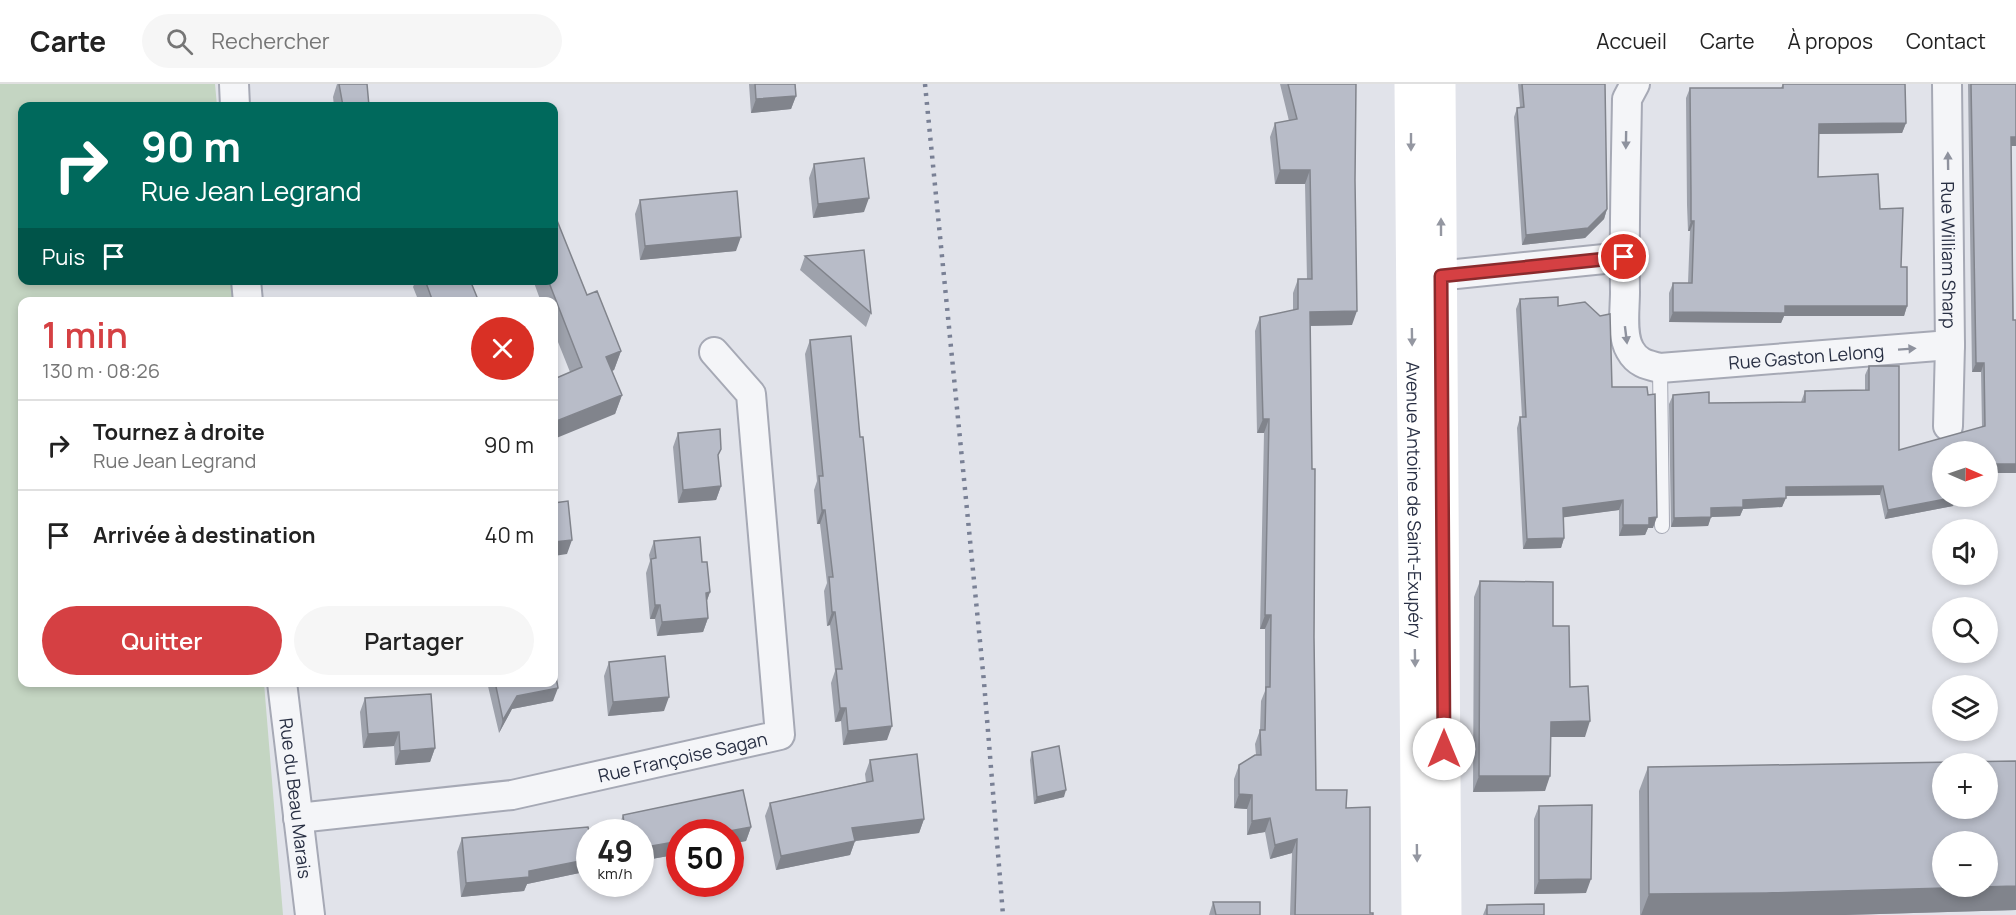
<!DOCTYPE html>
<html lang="fr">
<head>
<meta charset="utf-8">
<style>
  body { margin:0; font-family:Manrope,sans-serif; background:#f6f6f6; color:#222; height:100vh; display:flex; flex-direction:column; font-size:22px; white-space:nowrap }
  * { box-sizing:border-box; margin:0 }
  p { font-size:20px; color:#767676 }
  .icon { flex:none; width:33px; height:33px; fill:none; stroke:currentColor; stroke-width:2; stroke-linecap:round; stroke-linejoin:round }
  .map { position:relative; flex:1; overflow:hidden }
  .drawer { position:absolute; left:18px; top:213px; width:540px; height:390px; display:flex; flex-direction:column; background:#fff; border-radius:12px; box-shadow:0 3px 9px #0003 }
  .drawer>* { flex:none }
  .top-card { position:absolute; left:18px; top:18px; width:540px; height:183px; border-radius:12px; box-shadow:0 3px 9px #0003; background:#00695c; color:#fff; overflow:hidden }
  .needle { width:39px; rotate:92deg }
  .buttons { position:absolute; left:1932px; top:357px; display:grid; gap:12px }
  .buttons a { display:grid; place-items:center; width:66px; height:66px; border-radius:50%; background:#fff; box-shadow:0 3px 9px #0003; font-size:30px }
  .speed { position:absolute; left:576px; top:735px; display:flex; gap:12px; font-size:30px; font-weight:700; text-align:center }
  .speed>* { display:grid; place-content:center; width:78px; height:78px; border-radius:50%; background:#fff; box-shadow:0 3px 9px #0003; line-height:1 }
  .speed small { font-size:15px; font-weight:400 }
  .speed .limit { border:9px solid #d22; background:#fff; color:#111 }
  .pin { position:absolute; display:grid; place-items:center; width:51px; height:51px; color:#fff; margin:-26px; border:3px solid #fff; border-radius:50%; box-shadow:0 2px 6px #0007 }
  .me { position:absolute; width:66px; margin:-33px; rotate:0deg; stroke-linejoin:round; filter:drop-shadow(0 0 4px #0008) }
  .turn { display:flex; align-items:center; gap:21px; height:126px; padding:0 24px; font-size:27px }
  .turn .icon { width:78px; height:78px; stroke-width:2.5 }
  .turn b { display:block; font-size:42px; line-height:51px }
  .then { display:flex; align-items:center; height:57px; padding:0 24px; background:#0003; gap:12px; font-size:22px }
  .round { display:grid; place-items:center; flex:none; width:63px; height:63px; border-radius:32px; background:#f6f6f6 }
  .summary { display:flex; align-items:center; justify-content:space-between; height:102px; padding:0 24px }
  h1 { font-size:36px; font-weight:600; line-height:45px; color:#d54043 }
  .action { display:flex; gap:12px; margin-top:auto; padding:12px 24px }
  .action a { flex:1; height:69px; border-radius:36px; background:#d54043; color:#fff; font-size:24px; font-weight:600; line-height:69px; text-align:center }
  .action a+a { background:#f6f6f6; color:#222 }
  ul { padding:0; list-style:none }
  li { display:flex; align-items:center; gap:18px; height:90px; padding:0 24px; border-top:2px solid #e0e0e0 }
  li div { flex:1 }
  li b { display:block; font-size:22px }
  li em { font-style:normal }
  header { display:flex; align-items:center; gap:36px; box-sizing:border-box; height:84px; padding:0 30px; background:#fff; border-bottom:2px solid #e0e0e0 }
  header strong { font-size:28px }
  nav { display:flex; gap:33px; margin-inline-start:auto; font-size:21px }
  .search { width:420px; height:54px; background:#f6f6f6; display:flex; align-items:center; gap:15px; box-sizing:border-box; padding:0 21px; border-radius:33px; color:#767676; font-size:22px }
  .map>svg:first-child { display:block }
  .green { fill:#c4d5c2 }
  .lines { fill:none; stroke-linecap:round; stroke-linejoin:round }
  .lane-casing { stroke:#a6a9b5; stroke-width:16 }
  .street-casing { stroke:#a6a9b5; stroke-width:32 }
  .lane { stroke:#f4f5f8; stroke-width:14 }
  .street { stroke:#f4f5f8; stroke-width:28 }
  .secondary { stroke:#fff; stroke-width:33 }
  .rail { stroke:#798095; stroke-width:4.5; stroke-dasharray:3 6; stroke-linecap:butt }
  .wall { fill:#9ea2ac }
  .shaded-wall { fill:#81848c }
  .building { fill:#b8bcc8; stroke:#81848c; stroke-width:1.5; fill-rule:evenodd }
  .oneway { fill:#8e929e }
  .oneway2 { fill:#9497a1 }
  .route-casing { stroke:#8a2a2c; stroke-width:15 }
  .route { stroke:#d54043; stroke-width:10 }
  .labels { text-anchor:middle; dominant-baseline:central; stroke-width:4.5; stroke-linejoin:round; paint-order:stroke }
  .street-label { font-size:18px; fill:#282f43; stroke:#f1f3f8 }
</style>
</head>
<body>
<header>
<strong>Carte</strong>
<div class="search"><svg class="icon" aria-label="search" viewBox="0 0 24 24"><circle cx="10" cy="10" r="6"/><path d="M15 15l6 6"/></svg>Rechercher</div>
<nav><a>Accueil</a><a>Carte</a><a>À propos</a><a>Contact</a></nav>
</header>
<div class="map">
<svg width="2016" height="831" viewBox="0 0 2016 831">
  <rect width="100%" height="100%" fill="#e1e3ea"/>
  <path class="green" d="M0 0H215L217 22H22V196L231 197 233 217 22 218V598L264 599 283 831H0Z"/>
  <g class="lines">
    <defs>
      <path id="lane" d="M1660 284 1662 442"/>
      <g id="street">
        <path d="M234 0 235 22"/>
        <path id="s1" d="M1635 0 1627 15C1626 79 1624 143 1625 208 1625 225 1621 251 1630 266 1637 279 1647 281 1660 284L1950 261"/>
        <path id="s2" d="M1947 0 1950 261 1948 342"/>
        <path d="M1417 194 1624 173"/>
        <path d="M246 196 248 218"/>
        <path id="s3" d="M282 598 310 831"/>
        <path id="s4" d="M298 734 512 711 780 651 751 310 714 268"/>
      </g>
    </defs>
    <use href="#lane" class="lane-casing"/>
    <use href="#street" class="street-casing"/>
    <use href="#lane" class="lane"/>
    <use href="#street" class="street"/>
    <g class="secondary">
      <path id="s5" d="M1411 0 1418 831"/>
      <path d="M1439 0 1445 831"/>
    </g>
    <path class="rail" d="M925 0 984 598 1003 831"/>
  </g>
  <path class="wall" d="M337 0H367L369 22H334L333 13Z
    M749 0H795L796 12 791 25 751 29Z
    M1280 0H1356L1352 241 1310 242 1316 706 1346 724 1370 829 1373 831H1290L1292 769 1270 775 1265 748 1247 751V725L1234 724V695L1239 681 1256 671 1255 660 1260 646 1261 617 1265 607V545H1260L1264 349H1257L1255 247 1260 233 1293 226V209L1298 195H1307L1305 100H1275L1270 53 1275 39 1289 37Z
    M1518 0H1605L1607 125 1604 135 1585 154 1522 161 1514 33 1517 24 1520 23Z
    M1783 0 1906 39 1902 49 1819 50 1818 93 1880 125 1901 183 1907 222 1904 232H1784L1781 239 1669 238V209L1673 199H1688L1690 147H1688L1687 121 1686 14 1690 4H1781Z
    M1968 0H2016V62H2011L2016 389 1942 368 1956 413 1953 422 1885 435 1880 411 1786 412 1782 423 1743 425 1740 432 1711 433 1708 442 1671 443 1669 320 1673 311 1709 319 1801 318 1805 307 1865 306V291L1869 282 1899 366 1982 343 1981 288H1972Z
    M814 80 864 128 813 134 809 94Z
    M640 116 736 167 640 176 635 130Z
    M805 172 871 229 866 243 800 186Z
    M416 196H477L471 199 479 218H419L413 203Z
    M533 196H554L587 211 621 267 614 286 612 287 622 311 615 330 570 288 554 248V218H541Z
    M1520 215 1558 222 1612 303 1653 444H1648L1645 451 1619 452V426L1563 433 1564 454 1561 464 1523 465 1517 344 1520 333H1522L1516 225Z
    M810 256 887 656 843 661 841 637 835 638 831 599 835 587 830 541 827 542 824 507 827 499 820 440H817L814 406 817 397 805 270Z
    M678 349 718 373 721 402 716 416 678 419 673 363Z
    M654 457 702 478 710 508 706 519 708 534 703 548 657 552 655 535H650L646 489 650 477 649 471Z
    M1480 497 1553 542 1570 603 1585 653H1551L1545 707 1473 708 1474 513Z
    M609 578 664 627 608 632 604 592Z
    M487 598H554L553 617 512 625 499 649Z
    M365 614 435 664 430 678 395 681 394 662 363 664 360 628Z
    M1032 668 1064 713 1034 720 1030 676Z
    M870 676 924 735 919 749 855 757 850 771 776 786 765 732 770 719 866 698 865 690Z
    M2016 677V826L1845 831H1640L1639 707 1648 683Z
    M743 706 751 743 746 757 730 760V748H680V770L640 777V748H619L618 745 623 731Z
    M1539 722 1586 809 1534 810V735Z
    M462 754 589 787 527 800 524 807 461 813 457 768Z
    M1213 818 1260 831H1209Z
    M1487 821 1544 831H1483Z"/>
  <path class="shaded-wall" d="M796 12 791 25 751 29 756 15Z
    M1906 39 1902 49 1816 50 1819 40Z
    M2011 53H2016V62H2008Z
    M1280 86H1310L1305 100H1275Z
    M869 114 864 128 813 134 818 120Z
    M1607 125 1604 135 1585 154 1522 161 1526 151Z
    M1691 137H1694L1690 147H1688Z
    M741 153 736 167 640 176 645 162Z
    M1785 222H1907L1904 232H1784L1781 239 1669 238 1673 228Z
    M1357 227 1352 241 1305 242 1310 228Z
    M621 267 614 286 599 292 606 273Z
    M1976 279H1984L1981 288H1972Z
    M622 311 615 330 554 355V338Z
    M1263 335H1269L1264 349H1257Z
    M1988 380H2016V389H1988Z
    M721 402 716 416 678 419 683 406Z
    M1883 402 1880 411 1782 412 1786 403Z
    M1956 413 1953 422 1885 435 1888 426Z
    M1786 414 1782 423 1743 425 1740 432 1711 433 1708 442 1671 443 1674 434 1743 416Z
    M1623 416 1619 426 1559 434 1563 424Z
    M822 426H825L820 440H817Z
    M1657 433 1653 444H1648L1645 451 1619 452 1623 441 1649 434Z
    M1564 454 1561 464 1523 465 1527 455Z
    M572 456 567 470 554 472 555 458Z
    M554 480H557L554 490Z
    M710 508 705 522 706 509Z
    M655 521H660L655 535H650Z
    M832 528H835L830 541 827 542Z
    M1265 531H1271L1265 545H1260Z
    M708 534 703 548 657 552 662 538Z
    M558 604 553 617 512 625 499 649 503 636 517 612Z
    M669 613 664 627 608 632 613 618Z
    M840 624H846L841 637 835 638Z
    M1590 637 1585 653H1545L1551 638Z
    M892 642 887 656 843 661 848 647Z
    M399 648 394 662 363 664 368 650Z
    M435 664 430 678 395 681 400 667Z
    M1479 692H1550L1545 707 1473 708Z
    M1066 706 1064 713 1034 720 1037 713Z
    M1239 710 1252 711 1247 725 1234 724Z
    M1270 734 1265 748 1247 751 1252 737Z
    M924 735 919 749 855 757 850 771 776 786 781 772 852 744Z
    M751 743 746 757 730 760V748H724Z
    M1297 755 1292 769 1270 775 1275 761Z
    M680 757V770L640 777V764Z
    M590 775 589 787 527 800 524 807 461 813 466 799Z
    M1591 795 1586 809 1534 810 1539 796Z
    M2016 802V826L1845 831H1641L1649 810Z"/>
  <path class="building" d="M339 0H367L369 22H343Z
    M755 0H795L796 12 756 15Z
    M1288 0H1356L1355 96 1357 227 1310 228 1312 385H1315L1314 553 1316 706H1347L1346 724 1370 723V829H1373V831H1295L1297 755 1275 761 1270 734 1252 737V711L1239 710V681L1255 671H1261L1260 646H1265L1266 603H1270L1271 531H1265L1269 335H1263L1260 233 1298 225V195H1312L1310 86H1280L1275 39 1297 35Z
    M1522 0H1605L1607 125 1588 144 1526 151 1517 24 1524 23Z
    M1783 0H1905L1906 39 1819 40 1818 93 1878 90 1880 125 1903 124 1901 183H1907V222H1785V229L1673 228V199H1692L1694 137H1691V111L1690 4H1783Z
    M1971 0H2016V53H2011L2013 236H2016V380H1988V368H1942V412H1956V413L1888 426 1883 402 1786 403V414L1743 416V423L1711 424V433L1674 434 1673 311 1709 308V319L1805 318V307L1869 306V282H1899V366L1985 342 1984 279H1976Z
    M392 20 393 22H379Z
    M864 74 869 114 818 120 814 80Z
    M737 107 741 153 645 162 640 116Z
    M554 129 587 211 597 207 621 267 606 273 622 311 554 338V295L582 283 548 196H554Z
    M864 166 871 229 805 172Z
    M425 196H470L479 218H433Z
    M1558 213V222L1585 218 1600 232 1610 230 1612 303H1647L1648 311 1655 310 1657 433 1649 434V441H1623V416L1563 424 1564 454 1527 455 1520 333H1526L1520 215Z
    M851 252 860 353H863L892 642 848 647 846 624H840L836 585H842L835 528H832L829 493H833L825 426H822L819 392H823L810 256Z
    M720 345 721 365 718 371 721 402 683 406 678 349Z
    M568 417 572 456 555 458 557 480H554V419Z
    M700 453 702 478H707L710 508 706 509 708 534 662 538 660 521H655L651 475 656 474 654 457Z
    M1480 497 1553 498V542H1569L1570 603 1588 602 1590 637 1551 638 1550 692H1479Z
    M665 572 669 613 613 618 609 578Z
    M554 581 558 604 517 612 503 636 495 598H554Z
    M431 610 435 664 400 667 399 648 368 650 365 614Z
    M1059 662 1066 706 1037 713 1032 668Z
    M917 670 924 735 852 744 855 757 781 772 770 719 873 697 870 676Z
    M2016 677V802L1766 809 1649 810 1648 683ZM1942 680H1988V724H1942ZM1942 758H1988V802H1942Z
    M743 706 751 743 724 748H680V757L640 764V748H625L623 731Z
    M1592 721 1591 795 1539 796V722Z
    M588 743 590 751V775L529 787V793L466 799 462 754Z
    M1213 818H1260V831H1216Z
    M1544 820V831H1487V821Z"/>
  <defs><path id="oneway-solid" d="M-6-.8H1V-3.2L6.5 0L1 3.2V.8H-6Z" transform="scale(1.5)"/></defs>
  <g class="oneway">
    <use href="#oneway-solid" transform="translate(1626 56) rotate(91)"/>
    <use href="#oneway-solid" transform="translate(1948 77) rotate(-91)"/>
    <use href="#oneway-solid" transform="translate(1626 251) rotate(83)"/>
    <use href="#oneway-solid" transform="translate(1907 265) rotate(-4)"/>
  </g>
  <g class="oneway2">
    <use href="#oneway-solid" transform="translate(1411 58) rotate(90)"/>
    <use href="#oneway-solid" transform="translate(1441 143) rotate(-90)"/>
    <use href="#oneway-solid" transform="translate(1412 253) rotate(89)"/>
    <use href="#oneway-solid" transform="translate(1415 574) rotate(89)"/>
    <use href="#oneway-solid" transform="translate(1417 769) rotate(89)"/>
  </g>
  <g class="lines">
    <defs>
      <path id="route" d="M1444 665 1441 192 1624 173"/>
    </defs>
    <use href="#route" class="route-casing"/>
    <use href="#route" class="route"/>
  </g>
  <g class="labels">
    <g class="street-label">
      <text stroke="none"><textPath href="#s2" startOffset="171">Rue William Sharp</textPath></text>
      <text stroke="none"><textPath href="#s1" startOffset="452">Rue Gaston Lelong</textPath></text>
      <text stroke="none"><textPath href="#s5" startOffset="416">Avenue Antoine de Saint-Exupéry</textPath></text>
      <text stroke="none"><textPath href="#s4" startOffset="390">Rue Françoise Sagan</textPath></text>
      <text stroke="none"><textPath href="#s3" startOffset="117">Rue du Beau Marais</textPath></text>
    </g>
  </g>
</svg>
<div class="buttons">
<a><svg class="needle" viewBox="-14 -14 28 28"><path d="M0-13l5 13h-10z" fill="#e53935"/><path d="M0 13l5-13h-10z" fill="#767676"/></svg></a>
<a><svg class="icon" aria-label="sound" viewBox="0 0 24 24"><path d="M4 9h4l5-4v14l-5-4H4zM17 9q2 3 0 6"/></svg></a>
<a><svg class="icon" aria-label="search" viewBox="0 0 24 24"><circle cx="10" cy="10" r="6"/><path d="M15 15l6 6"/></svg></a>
<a><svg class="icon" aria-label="layers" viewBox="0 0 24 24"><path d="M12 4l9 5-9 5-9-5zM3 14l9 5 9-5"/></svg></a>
<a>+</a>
<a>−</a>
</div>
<div class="speed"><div>49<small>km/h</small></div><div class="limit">50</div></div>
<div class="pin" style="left:1624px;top:173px;background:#d93025"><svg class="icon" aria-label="arrive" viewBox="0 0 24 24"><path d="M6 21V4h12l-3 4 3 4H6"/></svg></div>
<svg class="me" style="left:1444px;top:665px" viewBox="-20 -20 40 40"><circle r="19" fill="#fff"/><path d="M0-13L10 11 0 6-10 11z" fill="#d54043"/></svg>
<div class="top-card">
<div class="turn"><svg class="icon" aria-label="right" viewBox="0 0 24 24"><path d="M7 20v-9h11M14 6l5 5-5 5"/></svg><div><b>90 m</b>Rue Jean Legrand</div></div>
<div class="then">Puis<svg class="icon" aria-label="arrive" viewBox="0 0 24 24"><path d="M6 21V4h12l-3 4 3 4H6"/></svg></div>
</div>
<section class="drawer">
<div class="summary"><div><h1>1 min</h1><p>130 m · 08:26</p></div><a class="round" style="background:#d93025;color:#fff"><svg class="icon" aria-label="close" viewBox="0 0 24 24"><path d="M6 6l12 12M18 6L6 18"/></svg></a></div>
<ul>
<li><svg class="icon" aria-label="right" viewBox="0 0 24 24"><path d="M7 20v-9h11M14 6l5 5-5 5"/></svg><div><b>Tournez à droite</b><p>Rue Jean Legrand</p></div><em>90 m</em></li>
<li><svg class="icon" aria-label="arrive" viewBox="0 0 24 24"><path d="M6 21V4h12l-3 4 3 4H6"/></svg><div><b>Arrivée à destination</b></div><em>40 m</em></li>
</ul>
<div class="action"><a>Quitter</a><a>Partager</a></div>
</section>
</div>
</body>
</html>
